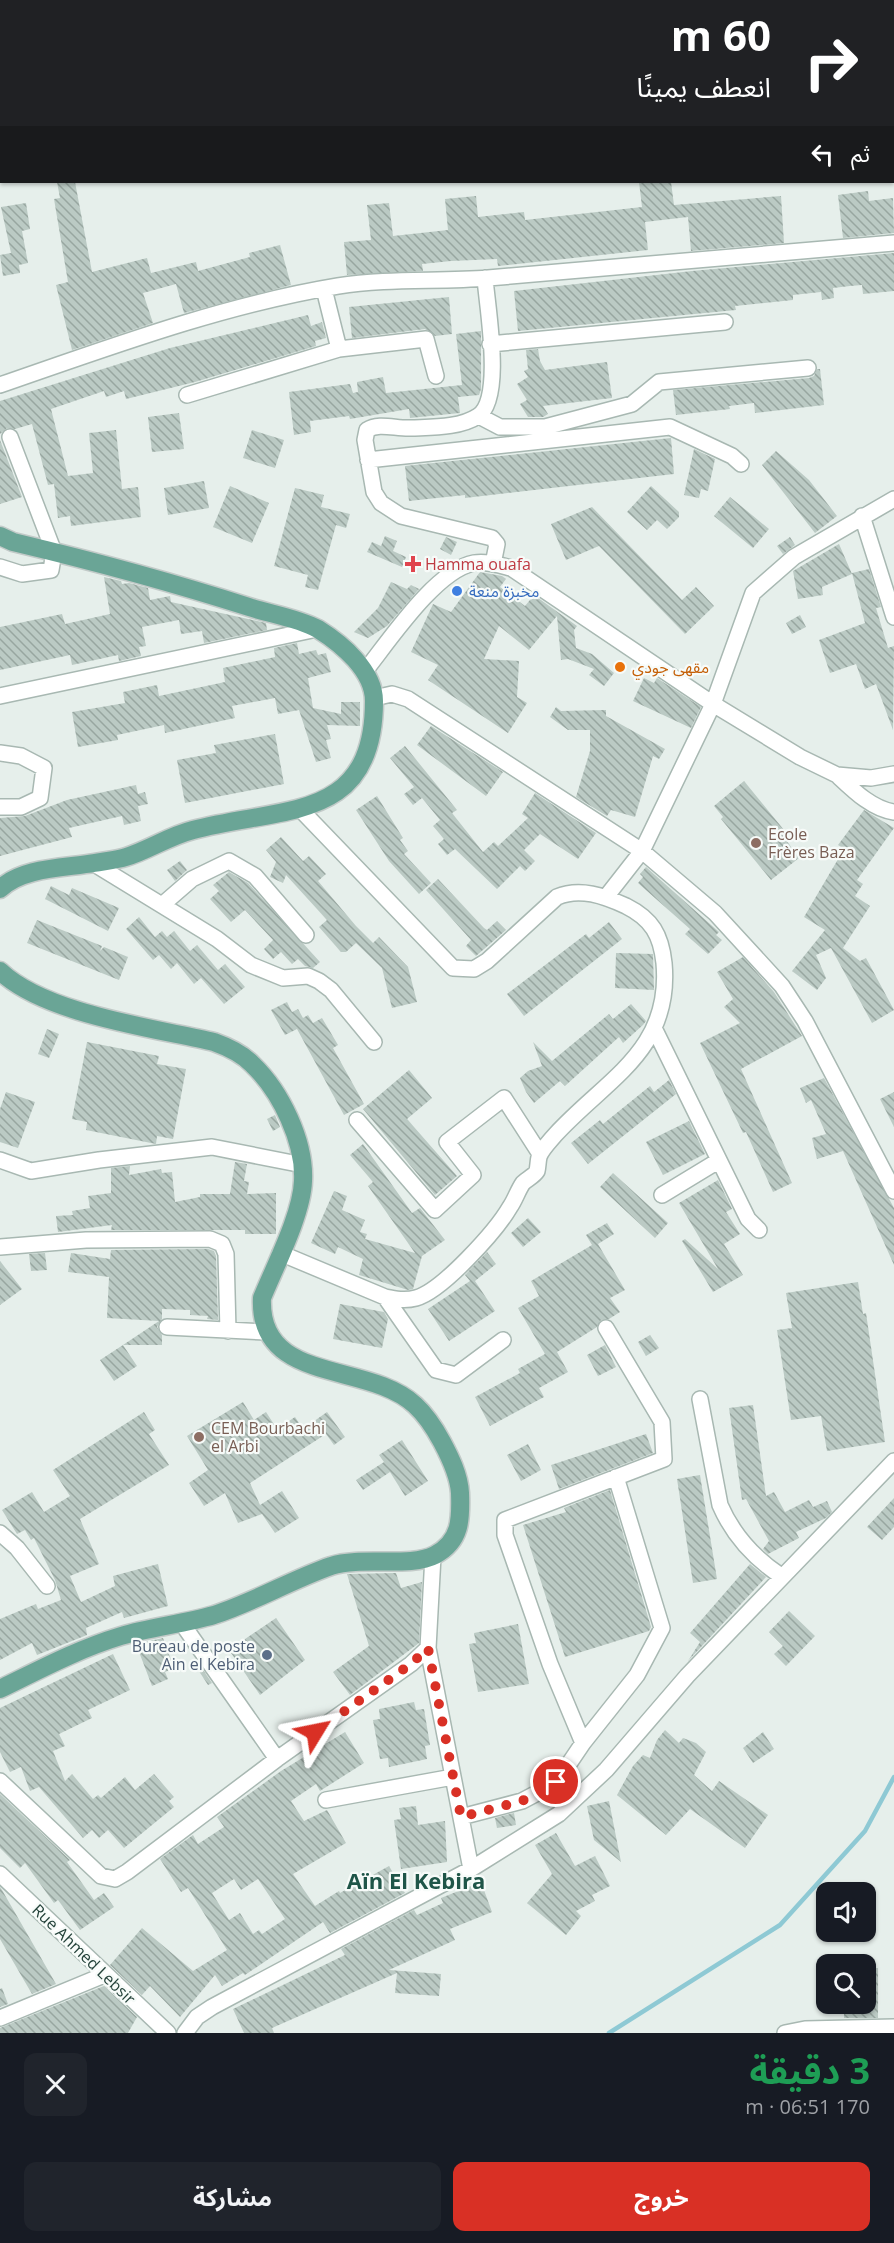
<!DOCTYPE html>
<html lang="ar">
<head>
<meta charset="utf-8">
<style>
  body { margin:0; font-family:"Open Sans","Noto Sans Arabic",sans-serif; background:#20242c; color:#f1f3f6; direction:rtl; height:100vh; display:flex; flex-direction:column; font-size:22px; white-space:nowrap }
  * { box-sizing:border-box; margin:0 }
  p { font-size:20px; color:#9ea1a6 }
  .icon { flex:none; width:33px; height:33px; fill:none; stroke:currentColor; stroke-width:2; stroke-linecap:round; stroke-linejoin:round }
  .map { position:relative; height:2033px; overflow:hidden; direction:ltr }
  .details { display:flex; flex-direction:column; background:#171b24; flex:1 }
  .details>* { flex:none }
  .guide { position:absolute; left:0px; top:0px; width:894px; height:183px; box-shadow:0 2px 4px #0004; direction:rtl; background:#202124; color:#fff; overflow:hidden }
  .tools { position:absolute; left:816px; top:1882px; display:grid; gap:12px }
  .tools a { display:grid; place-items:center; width:60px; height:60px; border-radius:12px; background:#171b24; box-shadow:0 2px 4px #0004; font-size:30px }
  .pin { position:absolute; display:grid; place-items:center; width:51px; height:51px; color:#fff; margin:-26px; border:3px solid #fff; border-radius:50%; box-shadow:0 2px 6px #0007 }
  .me { position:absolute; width:66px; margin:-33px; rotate:55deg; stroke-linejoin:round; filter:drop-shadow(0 0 4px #0008) }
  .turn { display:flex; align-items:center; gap:21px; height:126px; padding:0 24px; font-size:27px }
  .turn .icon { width:78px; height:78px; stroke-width:2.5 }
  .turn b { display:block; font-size:42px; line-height:51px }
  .then { display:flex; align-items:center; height:57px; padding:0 24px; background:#0003; gap:12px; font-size:22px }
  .round { display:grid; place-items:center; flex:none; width:63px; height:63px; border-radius:12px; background:#20242c }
  .summary { display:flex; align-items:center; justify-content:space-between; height:102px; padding:0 24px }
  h1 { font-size:36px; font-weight:700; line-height:45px; color:#1e9e55 }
  .cta { display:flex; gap:12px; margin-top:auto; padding:12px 24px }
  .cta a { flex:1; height:69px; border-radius:12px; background:#d93025; color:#fff; font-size:24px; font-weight:700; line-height:69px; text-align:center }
  .cta a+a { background:#20242c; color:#f1f3f6 }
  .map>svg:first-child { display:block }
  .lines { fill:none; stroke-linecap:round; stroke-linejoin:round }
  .stream { stroke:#8ec9d4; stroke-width:4.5 }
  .building { fill:url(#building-back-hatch); fill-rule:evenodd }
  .minor-casing { stroke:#a8b8b2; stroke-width:18 }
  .major-casing { stroke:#c2cac8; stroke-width:21 }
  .minor { stroke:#fff; stroke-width:15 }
  .major { stroke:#6aa596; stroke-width:18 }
  .route { stroke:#d93025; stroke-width:10; stroke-dasharray:0 18 }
  .health-dot { fill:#e0444e; stroke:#f7fbf9; stroke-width:2 }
  .shop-dot { fill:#3f7fe0; stroke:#f7fbf9; stroke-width:2 }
  .food-dot { fill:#e8710a; stroke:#f7fbf9; stroke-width:2 }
  .education-dot { fill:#8d6e63; stroke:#f7fbf9; stroke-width:2 }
  .service-dot { fill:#5c6f8a; stroke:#f7fbf9; stroke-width:2 }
  .labels { text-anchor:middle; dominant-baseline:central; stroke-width:4.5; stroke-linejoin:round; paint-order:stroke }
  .health-label { font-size:16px; fill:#be3a42; stroke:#f7fbf9; text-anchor:start }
  .shop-label { font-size:16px; fill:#366cbe; stroke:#f7fbf9; text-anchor:start }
  .food-label { font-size:16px; fill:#c56008; stroke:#f7fbf9; text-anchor:start }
  .education-label { font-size:16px; fill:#785e54; stroke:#f7fbf9; text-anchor:start }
  .service-label { font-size:16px; fill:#4e5e75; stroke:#f7fbf9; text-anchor:end }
  .street-label { font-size:16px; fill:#24423a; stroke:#f7fbf9 }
  .district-label { font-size:22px; font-weight:bold; fill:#1f5548; stroke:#f7fbf9 }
</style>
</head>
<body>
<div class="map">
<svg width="894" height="2033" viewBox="0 0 894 2033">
  <defs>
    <pattern id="building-back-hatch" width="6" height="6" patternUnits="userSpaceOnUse" patternTransform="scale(1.5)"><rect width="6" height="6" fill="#bbcac4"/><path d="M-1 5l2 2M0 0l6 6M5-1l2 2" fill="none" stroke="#98a6a0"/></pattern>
  </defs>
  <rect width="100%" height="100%" fill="#e6efeb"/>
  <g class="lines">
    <path class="stream" d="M553 2 555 0
      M0 80H2
      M609 2033 780 1925 865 1831 894 1777"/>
  </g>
  <path class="building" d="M57 182H75L92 272 147 258 151 273 196 262 198 271 250 257 249 253 280 245 291 285 184 313 176 284 143 293 153 323 72 350 56 285 68 282 54 199 60 198Z
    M639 182H671L674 205 781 196 784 243 691 251 688 217 645 222 648 250 498 266 497 259 451 261 422 264 423 271 347 275 344 242 371 240 367 205 389 203 393 236 448 230 445 199 476 196 478 217 524 212 525 220 642 207Z
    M868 191 869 201 893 198 894 233 843 238 838 195Z
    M26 203 30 229 22 231 28 263 19 265 20 273 3 276 0 255 11 253 1 207Z
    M894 253V291L863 294 862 285 850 286 833 288 834 298 822 300 821 292 793 295V300L735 306 736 310 518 331 514 291 692 271Z
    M449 297 452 334 435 336 425 329 352 338 349 307Z
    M308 315 311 326 322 322 326 338 315 341 316 346 195 382 126 399 124 391 106 397 104 391 51 409 68 476 93 473 89 433 116 430 122 489 138 487 141 517 71 526 70 516 58 518 54 484 48 485 32 424 15 429 7 428 0 434V401L170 348Z
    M481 331V389L479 395 458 397 460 413 410 418 409 409 350 419 349 416 310 421 311 432 294 435 289 392 350 384 353 393 358 392 357 382 383 377 386 393 462 385 456 334Z
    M538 349 540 361 545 370 607 362 612 398 543 406 548 414 543 417H528L520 404 527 400 517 384 528 377 524 371 528 369 526 350Z
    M817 369H820L824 405 755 413 754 403 729 406 730 409 676 415 673 390 809 378 814 376Z
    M179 413 184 449 152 452 148 417Z
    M252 430 284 440 275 468 243 458Z
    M671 438 674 474 465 498V495L409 501 405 466Z
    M0 440 22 497 0 504Z
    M694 449 715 459 708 491 701 489 699 498 684 495Z
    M776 451 809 480 837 516 815 533 762 465Z
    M204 481 209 508 168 515 164 488Z
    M230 486 269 503 252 543 213 527Z
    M651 486 679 512V517L667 529 657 520 647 530 627 512Z
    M295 488 324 495 321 507 350 514 346 528 336 525 318 590 305 587 308 575 274 566Z
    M730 497 769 529 753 548 714 516Z
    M592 507 682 600 696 587 714 606 685 634 599 546 566 560 551 524Z
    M385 536 397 541 393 551 406 557 402 567 367 552 372 542 381 546Z
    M446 537 457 542 451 555 440 549Z
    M790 537 795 545 783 554 777 546Z
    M839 544 852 574 822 587 823 595 798 599 793 571Z
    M869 569 881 607 876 608 888 648 894 646 893 730 876 684 865 689 856 664 830 673 819 640 865 623 852 573Z
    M480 572 502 576 506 579 500 587 525 606 534 595 577 626 574 630 576 648 592 654 614 673 604 686 589 675 594 669 568 659 561 660 557 616 529 650 499 626 484 659 519 661 517 697 527 703 508 733 428 680 438 665 411 652 433 604 451 612Z
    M104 577 121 581 122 584 129 583 148 588 150 600 170 596 171 602 266 623 267 630 204 643 202 631 181 634 179 620 142 627 146 646 139 647 141 656 119 661 118 655 72 665 70 655 0 670V627L62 614 65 624 110 614Z
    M391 582 407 589 411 585 419 589 387 626 368 638 354 632 378 608Z
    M800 615 806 627 792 634 786 623Z
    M297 643 299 654 316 650 318 655 326 653 331 672 308 678 313 708 341 714V702H360V726L327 725 331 739 326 740 331 758 316 762 299 710 278 714 275 698 232 706 235 718 165 733 164 725 117 735 118 740 78 747 72 712 125 703 123 692 157 685 159 696 225 682 223 668 275 657 274 648Z
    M644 678 654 683 657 678 701 707 691 728 633 701Z
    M556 707 561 711 606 710V716L665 749 659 759 653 756 635 817 611 810 607 816 576 797 590 751V730H568L550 717Z
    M431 726 503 772 486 796 417 745Z
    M275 734 284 784 185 803 177 760 216 753 214 745Z
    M405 746 457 810 452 813 483 852 494 842 498 846 528 818 522 814 535 793 596 833 578 859 540 834 524 850 535 861 525 871 520 866 497 889 455 849 447 855 438 844 444 839 433 826 440 820 422 798 413 805 404 794 414 787 390 758Z
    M744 781 784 830 781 833 799 858 771 880 721 819 723 817 714 806Z
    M136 785 138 794 145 792 148 804 138 806 141 821 124 825 122 816 69 828 72 837 0 856V818L25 816 67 800Z
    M377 796 403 838 400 840 408 851 404 854 431 883 419 894 389 861 356 810Z
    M864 810 894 828 857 880 863 884 855 896 870 906 843 948 860 961 866 958 894 1010 872 1023 831 948 816 955 826 978 817 990 792 971 825 930 804 917 844 849 838 845Z
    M281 837 303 861 309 856 326 874 318 881 356 926 373 943 379 937 408 967 417 1002 392 1008 382 968 356 943 346 952H341L319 927 327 920 286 875 283 883 270 877 276 862 266 850Z
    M180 861 187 870 175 881 167 870Z
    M646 867 719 932 716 935 722 940 708 954 685 934 690 929 638 883 643 877 640 874Z
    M229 872 248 883 320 962 313 968 305 966 298 959 292 964 281 952 273 959 264 949 273 940 245 910 231 922 210 899 219 891 213 885Z
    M438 879 484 928 487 930 497 921 506 930 476 956 466 946 471 940 426 890Z
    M51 886 69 895 72 888 119 908 108 931 45 899Z
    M139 917 155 937 162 931 167 937 174 931 190 951 197 945 218 970 225 964 245 987 224 1004 201 978 194 984 177 963 171 969 159 955 153 960 126 929Z
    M37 920 102 946 100 951 104 947 128 957 119 980 27 943Z
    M609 922 622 939 524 1016 507 994 586 934 589 938Z
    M616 953 653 954 654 990 615 988Z
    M743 957 774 992 802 1036 741 1069 792 1183 773 1192 746 1132 743 1133 700 1043 740 1023 724 1007 733 999 717 972Z
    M287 1002 292 1012 298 1009 303 1018 308 1015 313 1023 322 1018 338 1045 333 1048 364 1104 344 1115 297 1029 285 1035 271 1010Z
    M631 1004 646 1021 643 1025 623 1043 619 1037 565 1086 560 1081 534 1103 526 1092 520 1078 528 1071 542 1066 533 1042 552 1061 609 1014 613 1019Z
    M47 1029 59 1034 49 1058 38 1054Z
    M87 1042 159 1056 157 1064 186 1069 173 1139 157 1136 156 1144 86 1130 87 1122 72 1119Z
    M409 1070 432 1098 407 1119 457 1176 435 1195 363 1109Z
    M824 1078 894 1208V1265L843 1151 817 1159 812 1138 826 1134 811 1100 806 1103 800 1088Z
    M669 1080 676 1094 588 1164 571 1143 600 1120 603 1124 650 1086 654 1092Z
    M6 1092 35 1102 18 1148 0 1142V1109Z
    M894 1092V1127L880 1099Z
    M275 1115 280 1127 273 1131 267 1119Z
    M689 1121 705 1154 663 1175 646 1142Z
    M363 1144 412 1213 420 1208 445 1240 422 1256 413 1289 408 1290 359 1275 363 1259 338 1247 335 1254 311 1243 334 1191 347 1196 342 1210 365 1220 360 1232 367 1234 365 1239 415 1253 368 1186 373 1182 350 1155Z
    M235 1162 247 1164 244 1181 249 1182 247 1194 276 1193V1234H245V1230H111L112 1225 58 1232 56 1216 73 1215 72 1211 90 1208 88 1196 111 1193V1168L130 1166 129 1175 161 1169 162 1173 172 1172 175 1202 200 1197V1194H230Z
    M613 1173 668 1223 655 1238 600 1187Z
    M718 1180 732 1209 726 1212 740 1234 724 1244 743 1275 713 1292 682 1241 685 1239 718 1269 679 1203Z
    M528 1218 541 1232 523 1247 511 1233Z
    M607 1223 614 1234 598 1244 625 1290 610 1298 620 1312 609 1319 601 1320 597 1327 557 1352 568 1372 539 1388 544 1397 490 1426 475 1397 520 1373 518 1369 545 1354 518 1308 539 1296 531 1281 592 1245 586 1235Z
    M208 1249 214 1251 216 1256 218 1320 207 1319 208 1316 190 1315V1310L162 1309V1319L157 1327 162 1335V1345H123L159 1321 107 1318 109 1277 68 1272 71 1253 110 1259 111 1250Z
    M487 1252 496 1264 475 1281 495 1311 449 1341 428 1309 470 1281 465 1275Z
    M45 1253 47 1270 31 1271 29 1254Z
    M0 1261 22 1289 0 1305Z
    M858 1282 863 1314 866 1313 885 1442 827 1451 821 1416 791 1420 777 1330 792 1328 786 1293Z
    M340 1304 384 1312 388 1319 382 1348 333 1339Z
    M650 1335 659 1348 646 1356 638 1342Z
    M123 1345 137 1366 114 1381 100 1360Z
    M605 1345 616 1367 598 1376 587 1355Z
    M243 1402 254 1420 266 1412 277 1429 295 1417 303 1429 327 1412 345 1437 334 1445 326 1434 250 1483 260 1505 282 1491 299 1518 275 1533 262 1514 238 1523 225 1493 204 1506 189 1483 208 1470 187 1436Z
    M753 1405 766 1496 774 1492 785 1512 809 1500 813 1507 827 1501 832 1512 826 1518 796 1532 799 1538 768 1554 763 1549 769 1541 746 1499 742 1500 729 1408Z
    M144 1412 155 1430 149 1434 169 1465 80 1519 99 1564 70 1576 81 1602 115 1586 113 1576 158 1564 168 1606 124 1618 122 1612 86 1628 87 1635 37 1655 32 1643 0 1660V1619L36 1604 38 1609 61 1600 55 1580 34 1538 31 1540 25 1530 17 1534 2 1510 32 1492 44 1512 70 1496 53 1470Z
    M646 1434 653 1453 559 1489 551 1465Z
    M402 1440 428 1481 405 1496 390 1472 363 1490 356 1480 384 1462 379 1455Z
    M528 1444 541 1470 521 1481 507 1455Z
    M700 1475 717 1579 693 1583 677 1479Z
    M610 1490 651 1627 649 1631 565 1657 523 1525 566 1512 564 1508Z
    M894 1498V1527L882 1540 867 1527Z
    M750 1564 766 1577 688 1661 700 1642 690 1633Z
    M396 1573 401 1588 422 1582 419 1643 350 1695 333 1672 369 1646 347 1574Z
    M789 1611 815 1636 786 1666 774 1654 783 1646 769 1632Z
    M276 1618 305 1660 260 1695 229 1650Z
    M518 1624 529 1684 478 1692 469 1644 476 1643 474 1633Z
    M163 1638 174 1668 165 1672 168 1679 152 1686 136 1644Z
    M113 1654 130 1690 88 1710 92 1718 59 1734 65 1746 53 1751 65 1781 72 1774 93 1799 98 1795 101 1798 125 1777 135 1790 154 1774 174 1797 169 1801 174 1807 124 1848 108 1830 99 1838 92 1830 83 1838 39 1787 30 1791 21 1767 10 1772 0 1752V1708Z
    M196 1660 212 1683 208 1685 193 1662Z
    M414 1702 416 1710 424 1709 430 1745 425 1746 427 1759 389 1767 388 1758 380 1759 373 1720 380 1719 379 1709Z
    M665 1730 679 1743 683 1738 696 1743 706 1752 694 1775 712 1791 719 1781 768 1815 745 1848 690 1809 666 1835 617 1795 633 1766 643 1755 650 1758 657 1740Z
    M345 1732 364 1763 320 1791 316 1784 291 1801 304 1821 327 1810 346 1843 293 1874 315 1906 339 1891 340 1893 389 1866 405 1893 330 1933 323 1922 245 1975 243 1973 222 1986 215 1975 180 2017 150 1986 142 1995 110 1965 142 1928 193 1971 227 1950 188 1888 181 1892 160 1859 193 1835 198 1844 224 1827 217 1817 281 1771ZM234 1879 241 1890 258 1879 285 1919 262 1934 259 1930 253 1934 240 1913 229 1920 212 1893Z
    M763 1732 774 1749 753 1763 743 1748Z
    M0 1794 70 1860 67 1862 94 1900 104 1893 114 1907 80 1930 58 1900 54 1903 25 1863 20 1868 0 1848Z
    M609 1801 621 1862 594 1840 587 1806Z
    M416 1806 418 1825 445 1821 447 1862 401 1869 394 1820 401 1819 399 1808Z
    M514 1813 516 1825 497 1828 495 1818Z
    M556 1833 575 1866 595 1856 610 1886 592 1895 595 1901 576 1911 581 1916 566 1935 527 1903 552 1874 535 1845Z
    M481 1882 492 1912 450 1929 455 1940 389 1970 441 1974 439 1996 395 1993 397 1973 272 2028 274 2033H244L233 2009 345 1955 341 1949 414 1910 417 1915 443 1903 441 1898Z
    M0 1887 2 1890 56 1984 32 1994 0 1939Z
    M866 1968H878V2018H844V2004H866Z
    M104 1986 137 2017 128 2033H0V2028Z
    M2 1988 8 2004 0 2007V1989Z"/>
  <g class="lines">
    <defs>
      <path id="minor" d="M69 0 70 2
        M174 0 175 2
        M292 0 293 2
        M381 2 383 0
        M0 8 2 9
        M485 278C487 307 504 399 478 416 460 428 432 427 411 428 396 429 379 422 367 430L365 440 374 492 381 503 401 516 492 538 497 544 493 564
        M324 289 339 349
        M490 344 725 322
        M0 385C110 347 223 305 338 286 388 278 438 282 488 278 624 267 759 255 894 243
        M187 395 339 349 426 339 436 376
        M479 416 500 427H545L632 404 659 382 808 368
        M368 460 670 427 732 456 741 464
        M862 516 894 617
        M0 567 22 574 51 570 54 552 10 437
        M365 671C389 641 436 570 474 563 486 561 499 565 511 568L713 704 800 757 837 775 871 778 894 774
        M0 696 317 629
        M374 698 392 694 408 699 642 851 715 913 782 986 805 1021 894 1191
        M0 753 21 756 44 768 40 798 21 807H0
        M837 775C853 790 872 809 894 812
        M93 863 217 939 251 965 283 978 308 976 319 981 331 990 374 1042
        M606 897 642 851 713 704 753 593 794 557 894 499
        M162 905 192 879 229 861 255 876 306 935
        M655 1030 748 1219 759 1230
        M357 1120 435 1210 473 1175 447 1142 504 1098 540 1154
        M0 1160 31 1171 99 1160 212 1147 303 1165
        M662 1195 718 1161
        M0 1247 86 1240 210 1239 222 1244 226 1254 228 1331
        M280 1253 385 1297C395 1299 405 1301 416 1298 442 1291 496 1231 510 1207 515 1200 518 1190 523 1183 527 1179 534 1176 537 1171 538 1167 538 1161 539 1157 541 1150 550 1141 555 1135 606 1079 672 1051 664 963 661 935 652 919 626 906 604 896 580 887 557 897L487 961 474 969 453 968 301 810
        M385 1297 436 1370 456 1375 503 1340
        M167 1327 266 1332
        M700 1399 720 1505C733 1535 754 1558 781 1576
        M0 1533 17 1548 47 1586
        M433 1556 428 1648 471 1869
        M181 1622 277 1759
        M583 1743 637 1675 662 1628 616 1477
        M0 1781 101 1876 115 1879 127 1872 277 1759 411 1664 428 1648
        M326 1800 453 1777
        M461 1817 522 1801 556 1783 583 1743 550 1664 505 1535V1520L664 1459 662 1422 606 1328
        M0 1874 168 2033
        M0 2018 104 1975
        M185 2033 197 2017 212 2007 471 1869 559 1814 606 1770 687 1676 894 1461
        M785 2033 805 2029 894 2027"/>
      <path id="major" d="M0 536 13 542C93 561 171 582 249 607 270 614 298 618 318 629 342 644 374 671 374 701 374 824 281 806 193 830 169 836 149 850 126 857 116 860 105 861 94 863 66 868 22 867 0 889
        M0 971C45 1014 154 1028 214 1042 228 1047 243 1054 253 1065 281 1092 305 1142 303 1181 302 1214 275 1266 262 1298 258 1385 368 1361 415 1405 426 1415 435 1429 442 1442 450 1457 459 1475 460 1493 461 1519 461 1541 435 1555 410 1568 362 1556 331 1566 291 1580 254 1602 214 1615 183 1624 151 1627 121 1636 78 1649 39 1670 0 1689"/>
    </defs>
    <use href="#minor" class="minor-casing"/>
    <use href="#major" class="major-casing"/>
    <use href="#minor" class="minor"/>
    <use href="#major" class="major"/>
  </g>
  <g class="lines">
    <path class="route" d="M315 1732 411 1664 428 1648 461 1817 522 1801 556 1782"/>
  </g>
  <path class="health-dot" d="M410 555h6v6h6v6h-6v6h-6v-6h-6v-6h6z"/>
  <circle class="shop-dot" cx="457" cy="591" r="6"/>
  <circle class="food-dot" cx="620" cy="667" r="6"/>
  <g class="education-dot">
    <circle cx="756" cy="843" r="6"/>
    <circle cx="199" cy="1437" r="6"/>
  </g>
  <circle class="service-dot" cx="267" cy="1655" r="6"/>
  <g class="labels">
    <g class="health-label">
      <text x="425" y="564">Hamma ouafa</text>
    </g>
    <g class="shop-label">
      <text x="469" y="591">مخبزة منعة</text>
    </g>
    <g class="food-label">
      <text x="632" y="667">مقهى جودي</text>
    </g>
    <g class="education-label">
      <text x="768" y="834">Ecole<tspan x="768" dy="18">Frères Baza</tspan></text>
      <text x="211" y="1428">CEM Bourbachi<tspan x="211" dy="18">el Arbi</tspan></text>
    </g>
    <g class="service-label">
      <text x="255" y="1646">Bureau de poste<tspan x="255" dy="18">Ain el Kebira</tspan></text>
    </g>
    <g class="street-label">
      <text transform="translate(84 1954) rotate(44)">Rue Ahmed Lebsir</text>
    </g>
    <g class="district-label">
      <text x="416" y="1880">Aïn El Kebira</text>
    </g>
  </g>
</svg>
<div class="tools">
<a><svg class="icon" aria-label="sound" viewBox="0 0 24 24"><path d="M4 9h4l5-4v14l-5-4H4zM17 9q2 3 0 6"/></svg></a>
<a><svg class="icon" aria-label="search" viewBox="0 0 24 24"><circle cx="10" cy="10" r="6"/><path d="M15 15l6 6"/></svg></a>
</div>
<div class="pin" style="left:556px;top:1782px;background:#d93025"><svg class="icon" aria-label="arrive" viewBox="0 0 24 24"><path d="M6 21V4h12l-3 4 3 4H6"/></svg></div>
<svg class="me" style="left:315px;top:1732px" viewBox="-20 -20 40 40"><path d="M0-17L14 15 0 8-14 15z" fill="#d93025" stroke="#fff" stroke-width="4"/></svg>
<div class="guide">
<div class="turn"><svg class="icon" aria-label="right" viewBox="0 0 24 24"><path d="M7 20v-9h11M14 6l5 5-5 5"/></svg><div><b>60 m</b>انعطف يمينًا</div></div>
<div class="then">ثم<svg class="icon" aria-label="left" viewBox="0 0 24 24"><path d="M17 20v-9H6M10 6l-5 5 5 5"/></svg></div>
</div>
</div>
<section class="details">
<div class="summary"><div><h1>3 دقيقة</h1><p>170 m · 06:51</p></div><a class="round"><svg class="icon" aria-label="close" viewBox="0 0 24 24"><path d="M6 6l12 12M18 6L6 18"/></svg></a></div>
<div class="cta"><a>خروج</a><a>مشاركة</a></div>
</section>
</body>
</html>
